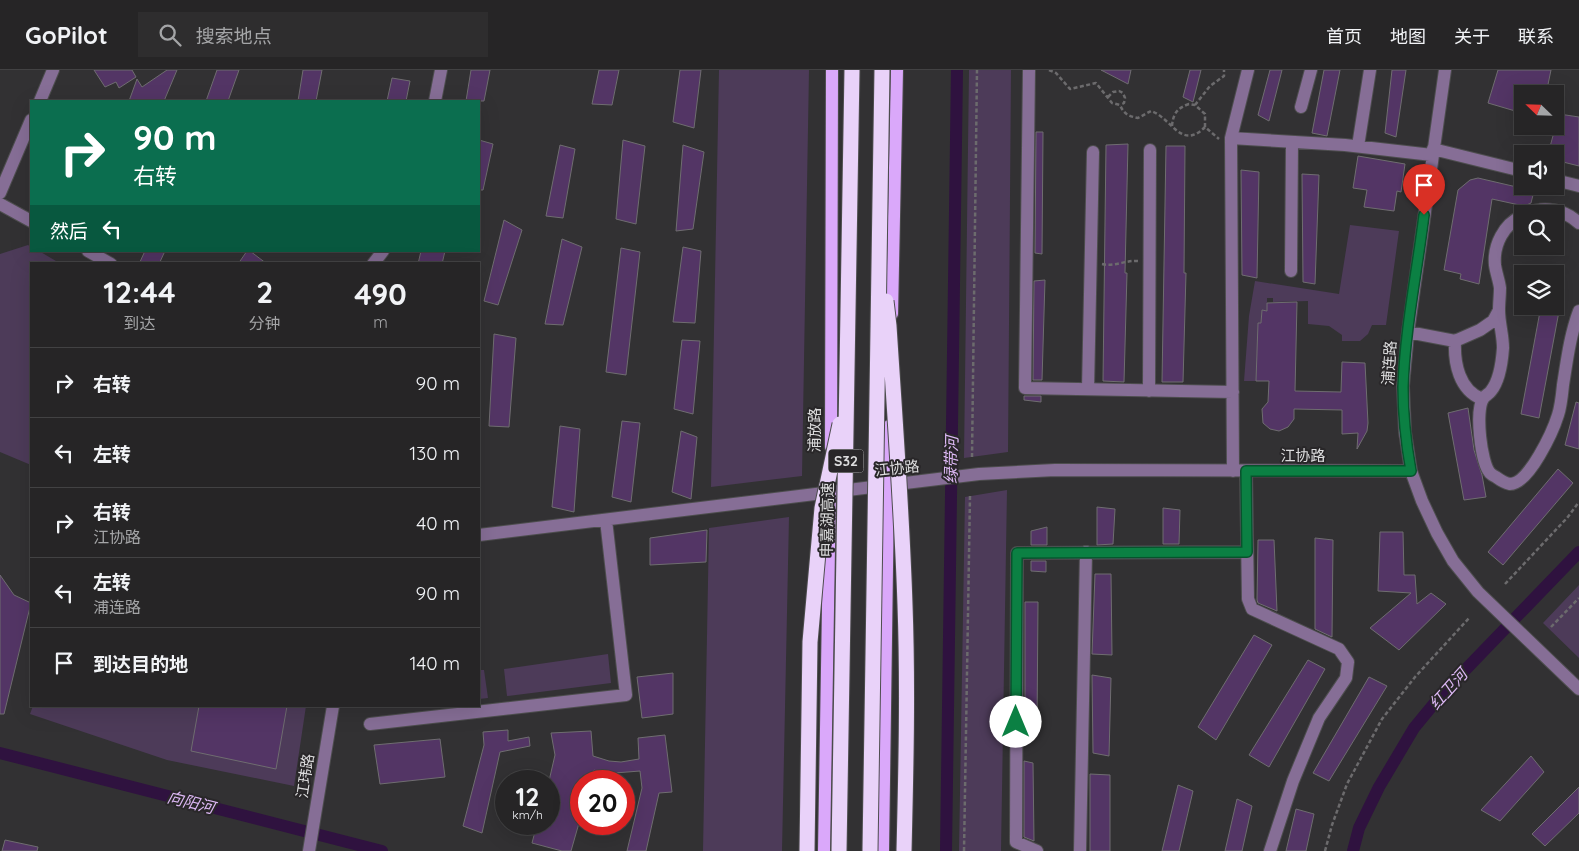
<!DOCTYPE html>
<html lang="zh">
<head>
<meta charset="utf-8">
<style>
  body { margin:0; font-family:Quicksand,"Noto Sans SC",sans-serif; background:#2e2d2e; color:#f1f3f6; height:100vh; display:flex; flex-direction:column; font-size:19px; white-space:nowrap }
  * { box-sizing:border-box; margin:0 }
  p { font-size:16px; color:#a4a5a7 }
  .icon { flex:none; width:28px; height:28px; fill:none; stroke:currentColor; stroke-width:2; stroke-linecap:round; stroke-linejoin:round }
  .map { position:relative; flex:1; overflow:hidden }
  .drawer { position:absolute; left:30px; top:192px; width:450px; height:445px; display:flex; flex-direction:column; background:#262526; border-radius:0px; box-shadow:0 5px 20px #0002,0 0 0 1px #424243 }
  .drawer>* { flex:none }
  .top-card { position:absolute; left:30px; top:30px; width:450px; height:152px; border-radius:0px; box-shadow:0 5px 20px #0002,0 0 0 1px #424243; background:#0b6e4f; color:#fff; overflow:hidden }
  .needle { width:32px; rotate:293deg }
  .controls { position:absolute; left:1514px; top:15px; display:grid; gap:10px }
  .controls a { display:grid; place-items:center; width:50px; height:50px; border-radius:0px; background:#262526; box-shadow:0 5px 20px #0002,0 0 0 1px #424243; font-size:25px }
  .speed { position:absolute; left:495px; top:700px; display:flex; gap:10px; font-size:25px; font-weight:700; text-align:center }
  .speed>* { display:grid; place-content:center; width:65px; height:65px; border-radius:50%; background:#262526; box-shadow:0 5px 20px #0002,0 0 0 1px #424243; line-height:1 }
  .speed small { font-size:12px; font-weight:400 }
  .speed .limit { border:8px solid #d22; background:#fff; color:#111 }
  .pin { position:absolute; display:grid; place-items:center; width:42px; height:42px; color:#fff; margin:-51px -21px; border-radius:50% 50% 50% 0; rotate:-45deg; box-shadow:0 0 5px #0007 }
  .pin .icon { rotate:45deg }
  .me { position:absolute; width:55px; margin:-28px; rotate:0deg; stroke-linejoin:round; filter:drop-shadow(0 0 4px #0008) }
  .turn { display:flex; align-items:center; gap:18px; height:105px; padding:0 20px; font-size:22px }
  .turn .icon { width:65px; height:65px; stroke-width:2.5 }
  .turn b { display:block; font-size:35px; line-height:42px }
  .then { display:flex; align-items:center; height:48px; padding:0 20px; background:#0003; gap:10px; font-size:19px }
  .eta { display:flex; justify-content:space-evenly; align-items:center; height:85px; text-align:center }
  .eta b { font-size:30px; font-weight:800; line-height:35px }
  ul { padding:0; list-style:none }
  li { display:flex; align-items:center; gap:15px; height:70px; padding:0 20px; border-top:1px solid #424243 }
  li div { flex:1 }
  li b { display:block; font-size:19px }
  li em { font-style:normal }
  header { display:flex; align-items:center; gap:30px; box-sizing:border-box; height:70px; padding:0 25px; background:#262526; border-bottom:1px solid #424243 }
  header strong { font-size:24px }
  nav { display:flex; gap:28px; margin-inline-start:auto; font-size:18px }
  .search { width:350px; height:45px; background:#2e2d2e; display:flex; align-items:center; gap:12px; box-sizing:border-box; padding:0 18px; border-radius:0px; color:#a4a5a7; font-size:19px }
  .map>svg:first-child { display:block }
  .green { fill:#4d3b59 }
  .lines { fill:none; stroke-linecap:round; stroke-linejoin:round }
  .canal { stroke:#2f123f; stroke-width:12 }
  .building { fill:#533565; stroke:#6f6d70 }
  .minor-casing { stroke:#4d4d4e; stroke-width:14 }
  .major-casing { stroke:#4d4d4e; stroke-width:14 }
  .path { stroke:#6c6b6d; stroke-width:2.5; stroke-dasharray:4 2.5; stroke-linecap:butt }
  .minor { stroke:#866e96; stroke-width:12 }
  .major { stroke:#daa8fa; stroke-width:12 }
  .highway-bridge-casing { stroke:#4d4d4e; stroke-width:17; stroke-linecap:butt }
  .highway-bridge { stroke:#e9d2f9; stroke-width:15 }
  .route-casing { stroke:#07532c; stroke-width:12 }
  .route { stroke:#0b8043; stroke-width:9 }
  .labels { text-anchor:middle; dominant-baseline:central; stroke-width:4; stroke-linejoin:round; paint-order:stroke }
  .shield { fill:#292729; stroke:#a7a6a8; stroke-width:1 }
  .shield-label { font-size:14px; font-weight:bold; fill:#ddddde }
  .street-label { font-size:15px; fill:#ddddde; stroke:#292729 }
  .water-label { font-size:16px; font-style:italic; fill:#ddb8f5; stroke:#292729 }
</style>
</head>
<body>
<header>
<strong>GoPilot</strong>
<div class="search"><svg class="icon" aria-label="search" viewBox="0 0 24 24"><circle cx="10" cy="10" r="6"/><path d="M15 15l6 6"/></svg>搜索地点</div>
<nav><a>首页</a><a>地图</a><a>关于</a><a>联系</a></nav>
</header>
<div class="map">
<svg width="1579" height="781" viewBox="0 0 1579 781">
  <rect width="100%" height="100%" fill="#323133"/>
  <path class="green" d="M719 0H809L802 406 711 417Z
    M969 0H1011L1008 382 964 388Z
    M1350 155 1399 161 1386 255H1372L1368 264 1360 271H1342V265L1329 256 1308 254V231L1273 232V228H1267V241L1262 240 1261 253H1258L1256 311H1244L1249 246 1255 211 1339 224Z
    M28 175 31 177V181H39L61 194H31V395L0 382V184Z
    M1007 420 1001 781H959L965 427Z
    M789 447 782 781H703L709 458Z
    M1579 515V588L1543 553Z
    M608 584 611 613 507 626 504 599Z
    M479 600H484L488 628 479 629Z
    M33 636H306L294 716 167 690 30 644Z"/>
  <g class="lines">
    <path class="canal" d="M0 683 382 781
      M946 781 957 0
      M1353 781 1359 758 1379 717 1414 658 1442 624 1579 482"/>
  </g>
  <path class="building" d="M94 0H132L136 7 119 18 116 12 105 17Z
    M167 0H177L164 31H129L137 9 142 17Z
    M217 0H239L228 31H206Z
    M303 0H322L316 31H298Z
    M471 0H490L484 31H466Z
    M599 0H619L612 35 592 34Z
    M680 0H701L694 58 673 52Z
    M1101 0H1131L1128 14Z
    M1190 0H1201L1193 32 1183 27Z
    M1270 0H1282L1269 51 1258 45Z
    M1324 0H1340L1327 66 1312 63Z
    M1392 0H1406L1396 67 1385 63Z
    M1498 0H1551L1546 24H1522V43L1488 33Z
    M392 8 410 11 406 31H387Z
    M1559 44 1579 47V96L1555 90V84H1548Z
    M1036 62H1043L1042 184 1035 183Z
    M479 70 493 74 483 120H479Z
    M623 70 645 76 636 154 616 149Z
    M1128 74 1125 203H1127L1124 312 1103 311 1106 75Z
    M560 75 575 79 563 148 546 146Z
    M683 75 704 82 693 159 676 161Z
    M1166 76H1185L1184 203H1186L1183 312H1162Z
    M1358 86 1405 94 1401 122 1397 121 1394 141 1364 137 1367 120 1353 118Z
    M1241 100 1259 102 1257 208 1242 205Z
    M1302 104 1319 105 1315 214 1303 212Z
    M1478 108 1534 121 1531 133 1524 136 1492 129 1479 214 1460 209 1461 204 1444 200 1458 120 1470 110Z
    M504 150 522 160 498 235 484 231Z
    M562 169 582 177 563 255 545 254Z
    M683 177 701 181 695 253 673 252Z
    M621 178 640 182 626 305 606 302Z
    M145 181H165L159 194H139Z
    M247 181H250L267 194H238Z
    M421 181H445L442 194H418Z
    M1045 210 1042 310H1033L1034 211Z
    M1297 232 1295 321 1341 322 1342 292 1365 293 1368 353 1367 361 1357 379 1358 363 1342 364V340L1294 339V349L1288 357 1279 361 1270 359 1263 353 1262 339 1268 332 1269 311H1256L1258 253H1261L1262 240 1267 241V233Z
    M1541 236H1560L1539 348 1521 344Z
    M494 264 516 268 509 357 489 356Z
    M682 270 700 271 693 344 674 339Z
    M1024 326H1041V332L1024 330Z
    M1576 332 1579 333V379L1565 375Z
    M1468 338 1474 380 1482 405 1486 427 1464 430 1448 343Z
    M622 351 640 353 631 432 612 427Z
    M560 356 580 359 574 442 552 437Z
    M681 361 697 367 691 429 672 422Z
    M1558 399 1573 413 1503 495 1488 482Z
    M1097 437 1115 439 1113 474 1097 475Z
    M1163 438 1180 440 1179 474H1163Z
    M1047 457V475H1031V461Z
    M707 460 706 492 650 495V468Z
    M1380 462H1403L1404 505H1415L1417 534 1431 523 1446 534 1399 580 1370 558 1411 523 1378 521Z
    M1315 468 1333 470 1332 567 1315 559Z
    M1258 470H1274L1277 541 1258 533 1257 530Z
    M1031 491H1046V502L1031 501Z
    M1095 504H1111L1112 585 1092 584Z
    M0 505 14 525 31 533 4 644H0Z
    M1025 532H1038L1037 658H1025Z
    M1254 565 1272 575 1216 670 1198 657Z
    M1308 590 1325 599 1269 697 1249 685Z
    M673 603V644L642 648 637 607Z
    M1092 605 1111 608 1109 686 1093 683Z
    M1369 607 1387 616 1329 711 1313 703Z
    M199 636H287L276 699 191 681Z
    M508 660V671L529 667 530 676 500 682 482 763 463 756 484 675 483 662Z
    M591 661 593 686 609 691 621 692 639 689 638 668 665 665 672 722 659 723 646 781H627L642 718 640 701 602 704 594 700 591 711H581V746L571 781H562L532 773 537 754H549V711L555 685 551 663Z
    M440 669 445 707 380 714 374 675Z
    M1531 686 1544 702 1500 751 1481 740Z
    M1024 691 1033 693 1034 771 1024 767Z
    M1090 704 1110 705V781H1090Z
    M1178 715 1193 721 1179 781H1162Z
    M1579 717V743L1545 776 1532 764Z
    M1237 729 1252 736 1242 781H1225Z
    M1296 739 1314 744 1306 781H1286Z
    M5 770 38 777 37 781H2Z"/>
  <g class="lines">
    <defs>
      <path id="minor" d="M1029 0 1025 318 1233 322
        M1445 0 1408 262 1403 316 1405 362 1411 401 1422 431 1437 463 1453 491 1478 522 1579 619
        M40 31 53 0
        M435 31 441 0
        M1301 37 1311 0
        M1231 68 1248 0
        M1358 76 1370 0
        M1433 79 1522 101
        M1555 110 1579 116
        M0 123 31 50
        M0 134 31 151
        M1526 144C1544 135 1565 140 1579 153
        M1522 146C1504 154 1493 175 1495 195 1496 203 1499 210 1500 218 1500 225 1499 233 1499 240 1499 253 1503 265 1503 278 1502 292 1500 310 1491 321 1489 324 1484 326 1483 329 1475 341 1481 393 1490 403 1492 405 1494 406 1496 407 1500 410 1505 413 1510 414 1529 414 1553 361 1558 345 1561 336 1562 325 1563 315 1567 290 1570 265 1579 241
        M88 181 111 194
        M373 194 383 181
        M1291 201 1292 72
        M1408 262 1455 271 1480 260 1493 251 1499 240
        M1455 271C1454 293 1459 320 1482 329
        M1088 319 1093 82
        M1149 321 1150 80
        M1233 401 1231 68 1345 75 1432 85
        M1246 401 1248 529 1252 539 1339 579 1348 592 1346 608 1319 648 1293 711 1270 781
        M479 465 979 404 1055 400 1411 401
        M370 654 626 625 606 450
        M309 781 333 636
        M1037 781 1016 772 1017 483 1247 482
        M1080 781 1086 482"/>
      <path id="major" d="M892 244 897 0
        M831 377 832 0
        M824 781 830 417
        M883 781 889 356"/>
    </defs>
    <use href="#minor" class="minor-casing"/>
    <use href="#major" class="major-casing"/>
    <path class="path" d="M1049 0 1056 3 1070 19 1096 13 1112 33 1120 35C1124 44 1128 46 1138 48L1151 41C1172 48 1181 81 1205 57L1219 69
      M1108 27 1113 22 1119 21 1123 23 1125 28 1124 33 1120 35
      M1195 35 1210 16 1224 6V0
      M1172 56C1173 44 1177 38 1189 34L1195 35 1205 44V57
      M1102 194C1115 197 1125 190 1138 191
      M972 387 977 0
      M1505 514 1567 448 1579 432
      M1551 557 1579 528
      M964 781 970 426
      M1325 781 1332 755 1347 714 1382 649 1415 607 1470 547"/>
    <use href="#minor" class="minor"/>
    <use href="#major" class="major"/>
    <defs>
      <path id="highway-bridge" d="M886 231 889 256C895 349 902 442 905 535 908 617 906 699 904 781
        M807 781 810 572 822 438 840 354
        M839 781 852 0
        M870 781 882 0"/>
    </defs>
    <use href="#highway-bridge" class="highway-bridge-casing"/>
    <use href="#highway-bridge" class="highway-bridge"/>
  </g>
  <g class="lines">
    <defs>
      <path id="route" d="M1016 652 1017 483 1247 482 1246 401H1411C1406 373 1403 345 1403 317 1405 259 1417 202 1424 145"/>
    </defs>
    <use href="#route" class="route-casing"/>
    <use href="#route" class="route"/>
  </g>
  <g class="labels">
    <rect class="shield" x="828.5" y="379.5" width="35" height="23" rx="4"/>
    <g class="shield-label">
      <text x="846" y="391">S32</text>
    </g>
    <g class="street-label">
      <text transform="translate(1389 293) rotate(-86)">浦连路</text>
      <text transform="translate(814 360) rotate(-90)">浦放路</text>
      <text x="1303" y="385">江协路</text>
      <text transform="translate(897 398) rotate(-6)">江协路</text>
      <text transform="translate(827 450) rotate(-89)">申嘉湖高速</text>
      <text transform="translate(305 706) rotate(-81)">江玮路</text>
    </g>
    <g class="water-label">
      <text transform="translate(951 390) rotate(-89)">绿带河</text>
      <text transform="translate(1448 619) rotate(-48)">红卫河</text>
      <text transform="translate(191 732) rotate(14)">向阳河</text>
    </g>
  </g>
</svg>
<div class="controls">
<a><svg class="needle" viewBox="-14 -14 28 28"><path d="M0-13l5 13h-10z" fill="#e53935"/><path d="M0 13l5-13h-10z" fill="#a4a5a7"/></svg></a>
<a><svg class="icon" aria-label="sound" viewBox="0 0 24 24"><path d="M4 9h4l5-4v14l-5-4H4zM17 9q2 3 0 6"/></svg></a>
<a><svg class="icon" aria-label="search" viewBox="0 0 24 24"><circle cx="10" cy="10" r="6"/><path d="M15 15l6 6"/></svg></a>
<a><svg class="icon" aria-label="layers" viewBox="0 0 24 24"><path d="M12 4l9 5-9 5-9-5zM3 14l9 5 9-5"/></svg></a>
</div>
<div class="speed"><div>12<small>km/h</small></div><div class="limit">20</div></div>
<div class="pin" style="left:1424px;top:145px;background:#d93025"><svg class="icon" aria-label="arrive" viewBox="0 0 24 24"><path d="M6 21V4h12l-3 4 3 4H6"/></svg></div>
<svg class="me" style="left:1016px;top:652px" viewBox="-20 -20 40 40"><circle r="19" fill="#fff"/><path d="M0-13L10 11 0 6-10 11z" fill="#0b8043"/></svg>
<div class="top-card">
<div class="turn"><svg class="icon" aria-label="right" viewBox="0 0 24 24"><path d="M7 20v-9h11M14 6l5 5-5 5"/></svg><div><b>90 m</b>右转</div></div>
<div class="then">然后<svg class="icon" aria-label="left" viewBox="0 0 24 24"><path d="M17 20v-9H6M10 6l-5 5 5 5"/></svg></div>
</div>
<section class="drawer">
<div class="eta">
<div><b>12:44</b><p>到达</p></div>
<div><b>2</b><p>分钟</p></div>
<div><b>490</b><p>m</p></div>
</div>
<ul>
<li><svg class="icon" aria-label="right" viewBox="0 0 24 24"><path d="M7 20v-9h11M14 6l5 5-5 5"/></svg><div><b>右转</b></div><em>90 m</em></li>
<li><svg class="icon" aria-label="left" viewBox="0 0 24 24"><path d="M17 20v-9H6M10 6l-5 5 5 5"/></svg><div><b>左转</b></div><em>130 m</em></li>
<li><svg class="icon" aria-label="right" viewBox="0 0 24 24"><path d="M7 20v-9h11M14 6l5 5-5 5"/></svg><div><b>右转</b><p>江协路</p></div><em>40 m</em></li>
<li><svg class="icon" aria-label="left" viewBox="0 0 24 24"><path d="M17 20v-9H6M10 6l-5 5 5 5"/></svg><div><b>左转</b><p>浦连路</p></div><em>90 m</em></li>
<li><svg class="icon" aria-label="arrive" viewBox="0 0 24 24"><path d="M6 21V4h12l-3 4 3 4H6"/></svg><div><b>到达目的地</b></div><em>140 m</em></li>
</ul>
</section>
</div>
</body>
</html>
